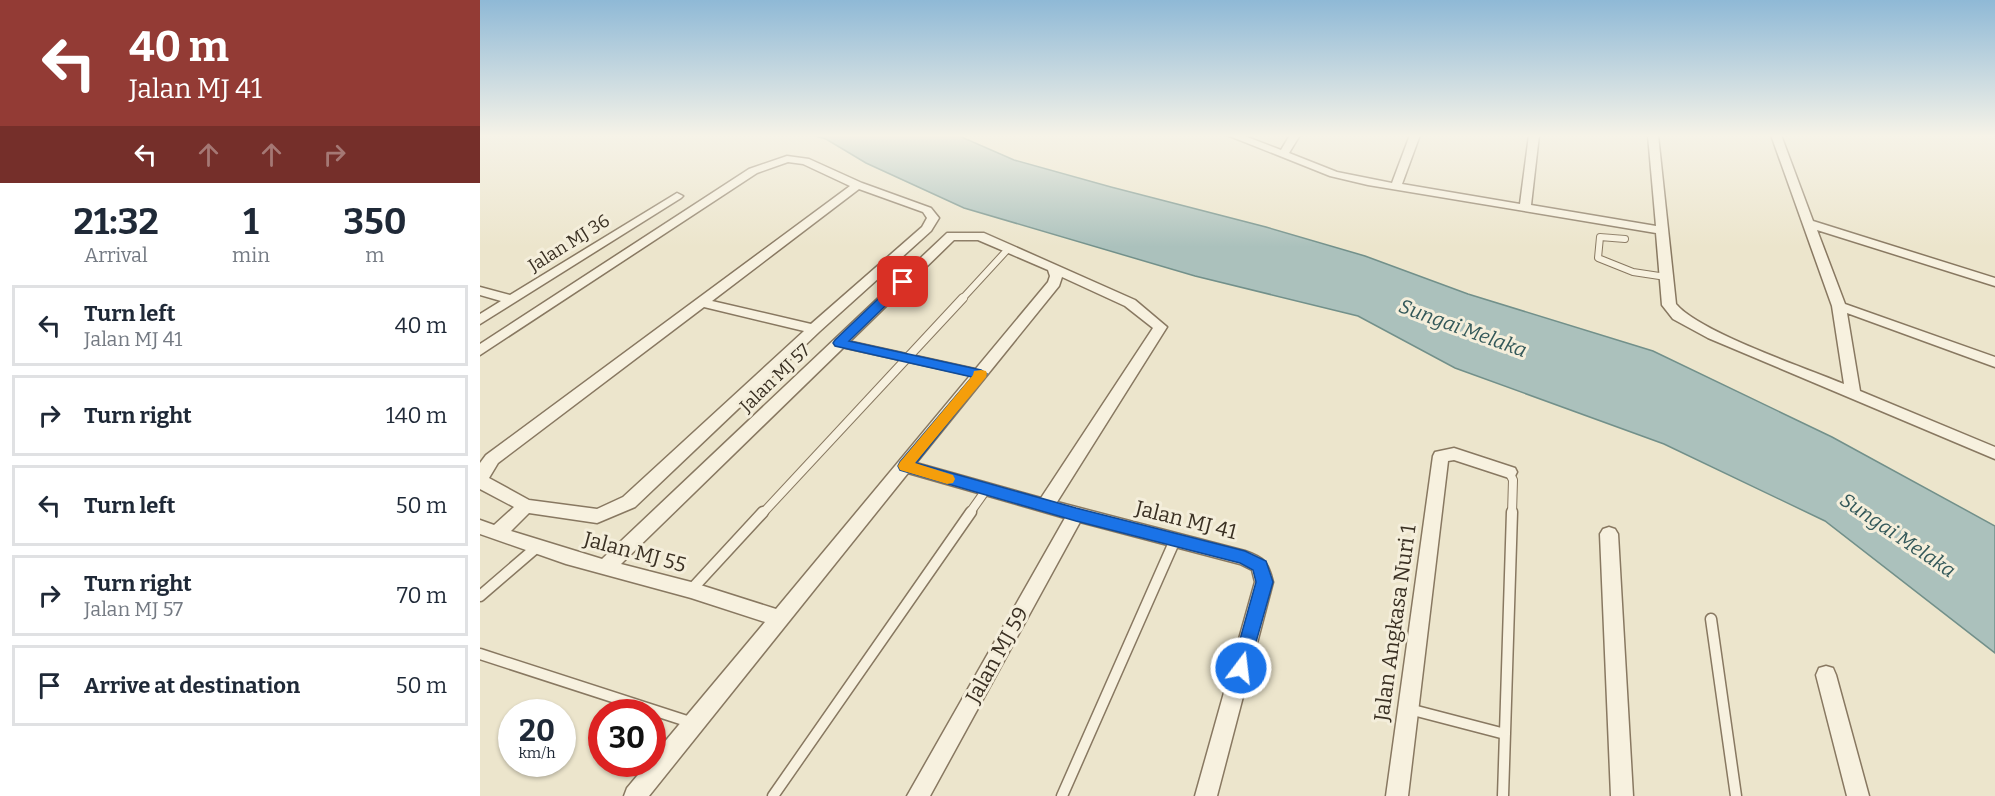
<!DOCTYPE html>
<html lang="en">
<head>
<meta charset="utf-8">
<style>
  body { margin:0; font-family:Bitter,serif; background:#f2f2f3; color:#1f2937; height:100vh; display:flex; flex-direction:column; font-size:22px; white-space:nowrap }
  * { box-sizing:border-box; margin:0 }
  p { font-size:20px; color:#747a83 }
  .icon { flex:none; width:33px; height:33px; fill:none; stroke:currentColor; stroke-width:2; stroke-linecap:round; stroke-linejoin:round }
  .map { position:relative; flex:1; overflow:hidden }
  .side { display:flex; flex-direction:column; background:#fff; width:480px }
  .side>* { flex:none }
  .banner { background:#933b35; color:#fff; overflow:hidden }
  .speed { position:absolute; left:18px; top:699px; display:flex; gap:12px; font-size:30px; font-weight:700; text-align:center }
  .speed>* { display:grid; place-content:center; width:78px; height:78px; border-radius:50%; background:#fff; box-shadow:0 2px 4px #0004; line-height:1 }
  .speed small { font-size:15px; font-weight:400 }
  .speed .limit { border:9px solid #d22; background:#fff; color:#111 }
  .pin { position:absolute; display:grid; place-items:center; width:51px; height:51px; color:#fff; margin:-26px; border-radius:12px; box-shadow:0 3px 9px #0006 }
  .me { position:absolute; width:66px; margin:-33px; rotate:15deg; stroke-linejoin:round; filter:drop-shadow(0 0 4px #0008) }
  .turn { display:flex; align-items:center; gap:21px; height:126px; padding:0 30px; font-size:27px }
  .turn .icon { width:78px; height:78px; stroke-width:2.5 }
  .turn b { display:block; font-size:42px; line-height:51px }
  .lanes { display:flex; align-items:center; height:57px; padding:0 30px; background:#0003; justify-content:center; gap:30px; direction:ltr }
  .lanes .off { opacity:.35 }
  .eta { display:flex; justify-content:space-evenly; align-items:center; height:102px; text-align:center }
  .eta b { font-size:36px; font-weight:700; line-height:42px }
  ul { padding:0; list-style:none }
  li { display:flex; align-items:center; gap:18px; height:81px; margin:0 12px 9px; padding:0 18px; border:3px solid #e0e1e3; border-radius:0px }
  li div { flex:1 }
  li b { display:block; font-size:22px }
  li em { font-style:normal }
  main { display:flex; flex:1; min-height:0 }
  .map>svg:first-child { display:block }
  .water { fill:#abc1bc; stroke:#72908a; stroke-width:1.5 }
  .lines { fill:none; stroke-linecap:round; stroke-linejoin:round }
  .lane-far2-casing { stroke:#887861; stroke-width:8 }
  .lane-far1-casing { stroke:#887861; stroke-width:10 }
  .lane-casing { stroke:#887861; stroke-width:13 }
  .street-casing { stroke:#887861; stroke-width:3 }
  .lane-far2 { stroke:#f7f1df; stroke-width:6 }
  .lane-far1 { stroke:#f7f1df; stroke-width:8 }
  .lane { stroke:#f7f1df; stroke-width:10 }
  .street { fill:#f7f1df; fill-rule:evenodd }
  .route { fill:#1a73e8; stroke:#114b97; stroke-width:1.5 }
  .slow { fill:#f59e0b }
  .labels { text-anchor:middle; dominant-baseline:central; stroke-width:6; stroke-linejoin:round; paint-order:stroke }
  .street-label { font-size:18px; fill:#3a3023; stroke:#f4eedb }
  .water-label { font-size:20px; font-style:italic; fill:#335859; stroke:#f4eedb }
  .near-street-label { font-size:21px; fill:#3a3023; stroke:#f4eedb }
</style>
</head>
<body>
<main>
<section class="side">
<div class="banner">
<div class="turn"><svg class="icon" aria-label="left" viewBox="0 0 24 24"><path d="M17 20v-9H6M10 6l-5 5 5 5"/></svg><div><b>40 m</b>Jalan MJ 41</div></div>
<div class="lanes"><svg class="icon" aria-label="left" viewBox="0 0 24 24"><path d="M17 20v-9H6M10 6l-5 5 5 5"/></svg><svg class="icon off" aria-label="ahead" viewBox="0 0 24 24"><path d="M12 20V5M6 11l6-6 6 6"/></svg><svg class="icon off" aria-label="ahead" viewBox="0 0 24 24"><path d="M12 20V5M6 11l6-6 6 6"/></svg><svg class="icon off" aria-label="right" viewBox="0 0 24 24"><path d="M7 20v-9h11M14 6l5 5-5 5"/></svg></div>
</div>
<div class="eta">
<div><b>21:32</b><p>Arrival</p></div>
<div><b>1</b><p>min</p></div>
<div><b>350</b><p>m</p></div>
</div>
<ul>
<li><svg class="icon" aria-label="left" viewBox="0 0 24 24"><path d="M17 20v-9H6M10 6l-5 5 5 5"/></svg><div><b>Turn left</b><p>Jalan MJ 41</p></div><em>40 m</em></li>
<li><svg class="icon" aria-label="right" viewBox="0 0 24 24"><path d="M7 20v-9h11M14 6l5 5-5 5"/></svg><div><b>Turn right</b></div><em>140 m</em></li>
<li><svg class="icon" aria-label="left" viewBox="0 0 24 24"><path d="M17 20v-9H6M10 6l-5 5 5 5"/></svg><div><b>Turn left</b></div><em>50 m</em></li>
<li><svg class="icon" aria-label="right" viewBox="0 0 24 24"><path d="M7 20v-9h11M14 6l5 5-5 5"/></svg><div><b>Turn right</b><p>Jalan MJ 57</p></div><em>70 m</em></li>
<li><svg class="icon" aria-label="arrive" viewBox="0 0 24 24"><path d="M6 21V4h12l-3 4 3 4H6"/></svg><div><b>Arrive at destination</b></div><em>50 m</em></li>
</ul>
</section>
<div class="map">
<svg width="1515" height="796" viewBox="0 0 1515 796">
  <rect width="100%" height="100%" fill="#ece5cc"/>
  <path class="water" d="M331 135H477L534 160 631 187 786 227 885 256 988 294 1173 351 1352 437 1515 526V653L1345 521 1184 444 975 368 878 316 715 276 484 208 386 163 346 139Z"/>
  <g class="lines">
    <defs>
      <path id="lane-far2" d="M1145 239 1120 237 1118 258 1153 272 1186 277
        M482 299 528 249"/>
      <path id="lane-far1" d="M360 343 501 374
        M1029 472 1033 480 1032 514
        M282 514 483 298
        M489 514 506 490"/>
      <path id="lane" d="M211 590 283 512
        M0 596 57 547
        M1231 619 1256 796
        M0 654 213 723
        M929 709 1025 734
        M293 796 491 512
        M582 796 695 540
        M1023 796 1032 512"/>
      <path id="street" d="M747 135H762L801 150 810 135H820L809 153 857 172 912 183 930 135H940L922 184 1040 204 1049 135H1059L1051 205 1176 226 1168 135H1178L1196 304C1219 332 1326 368 1364 384L1352 306 1291 135H1301L1333 221 1515 278V286L1337 230 1365 304 1515 357V367L1367 313 1380 391 1515 447V459L1228 338 1193 319 1182 305 1176 233 888 185 850 176Z
        M307 156 329 159 382 183 451 208 459 218 451 231 339 332 155 507 117 523 49 513 31 531 122 559 467 233H504L655 300 687 327 577 502 765 551C785 558 788 562 793 582L737 796H715L775 582 772 570 760 564 600 522 450 796H427L585 518 428 473 169 796H144L147 788 167 764H172V757L285 622 211 598 86 564 0 534V520L14 525 34 507 0 489V463L6 455 370 186 323 164 308 162 277 173 0 355V344L269 169ZM379 189 443 212 447 218 442 227 331 324 232 301ZM474 240H498L568 270 570 276 568 282 296 609 211 582 141 564ZM582 277 645 306 673 328 561 498 436 463 579 286ZM224 307 324 331 143 497 117 509 49 500 9 478 18 463Z
        M197 193 203 196 201 198 0 324V314L21 301 0 295V287L30 295Z
        M974 448 1035 468 1037 472 1035 476 1029 478 974 460 968 461 928 796H906L953 456 955 452Z
        M1129 527 1135 529 1138 534 1153 796H1131L1120 534 1123 529Z
        M1346 666 1353 668 1356 675 1389 796H1367L1336 675 1339 668Z"/>
    </defs>
    <use href="#lane-far2" class="lane-far2-casing"/>
    <use href="#lane-far1" class="lane-far1-casing"/>
    <use href="#lane" class="lane-casing"/>
    <use href="#street" class="street-casing"/>
    <use href="#lane-far2" class="lane-far2"/>
    <use href="#lane-far1" class="lane-far1"/>
    <use href="#lane" class="lane"/>
    <use href="#street" class="street"/>
  </g>
  <linearGradient id="sky" x2="0" y2="1"><stop stop-color="#8fb9d6"/><stop offset="0.55" stop-color="#f6f3e8"/><stop offset="1" stop-color="#f6f3e8" stop-opacity="0"/></linearGradient>
  <rect width="1515" height="247" fill="url(#sky)"/>
  <path class="route" d="M423 278 428 279V284L369 341 501 370 507 374 436 463 596 508 765 551 786 561 793 582 767 674 761 676 754 674 752 668 776 582 773 570 760 563 596 521 420 470 418 466 420 462 492 377 355 346 353 343 355 340 419 279Z"/>
  <path class="slow" d="M501 370 506 371 507 374 506 377 435 463 473 475 475 479 473 483 467 484 420 470 418 466 420 462 493 375 494 371Z"/>
  <g class="labels">
    <g class="street-label">
      <text transform="translate(89 243) rotate(-32)">Jalan MJ 36</text>
      <text transform="translate(295 378) rotate(-44)">Jalan MJ 57</text>
    </g>
    <g class="water-label">
      <text transform="translate(983 328) rotate(20)">Sungai Melaka</text>
      <text transform="translate(1418 535) rotate(34)">Sungai Melaka</text>
    </g>
    <g class="near-street-label">
      <text transform="translate(706 520) rotate(14)">Jalan MJ 41</text>
      <text transform="translate(155 552) rotate(15)">Jalan MJ 55</text>
      <text transform="translate(915 623) rotate(-82)">Jalan Angkasa Nuri 1</text>
      <text transform="translate(517 655) rotate(-61)">Jalan MJ 59</text>
    </g>
  </g>
</svg>
<div class="speed"><div>20<small>km/h</small></div><div class="limit">30</div></div>
<div class="pin" style="left:423px;top:282px;background:#d93025"><svg class="icon" aria-label="arrive" viewBox="0 0 24 24"><path d="M6 21V4h12l-3 4 3 4H6"/></svg></div>
<svg class="me" style="left:761px;top:668px" viewBox="-20 -20 40 40"><circle r="17" fill="#1a73e8" stroke="#fff" stroke-width="3"/><path d="M0-11L8 9 0 5-8 9z" fill="#fff"/></svg>
</div>
</main>
</body>
</html>
